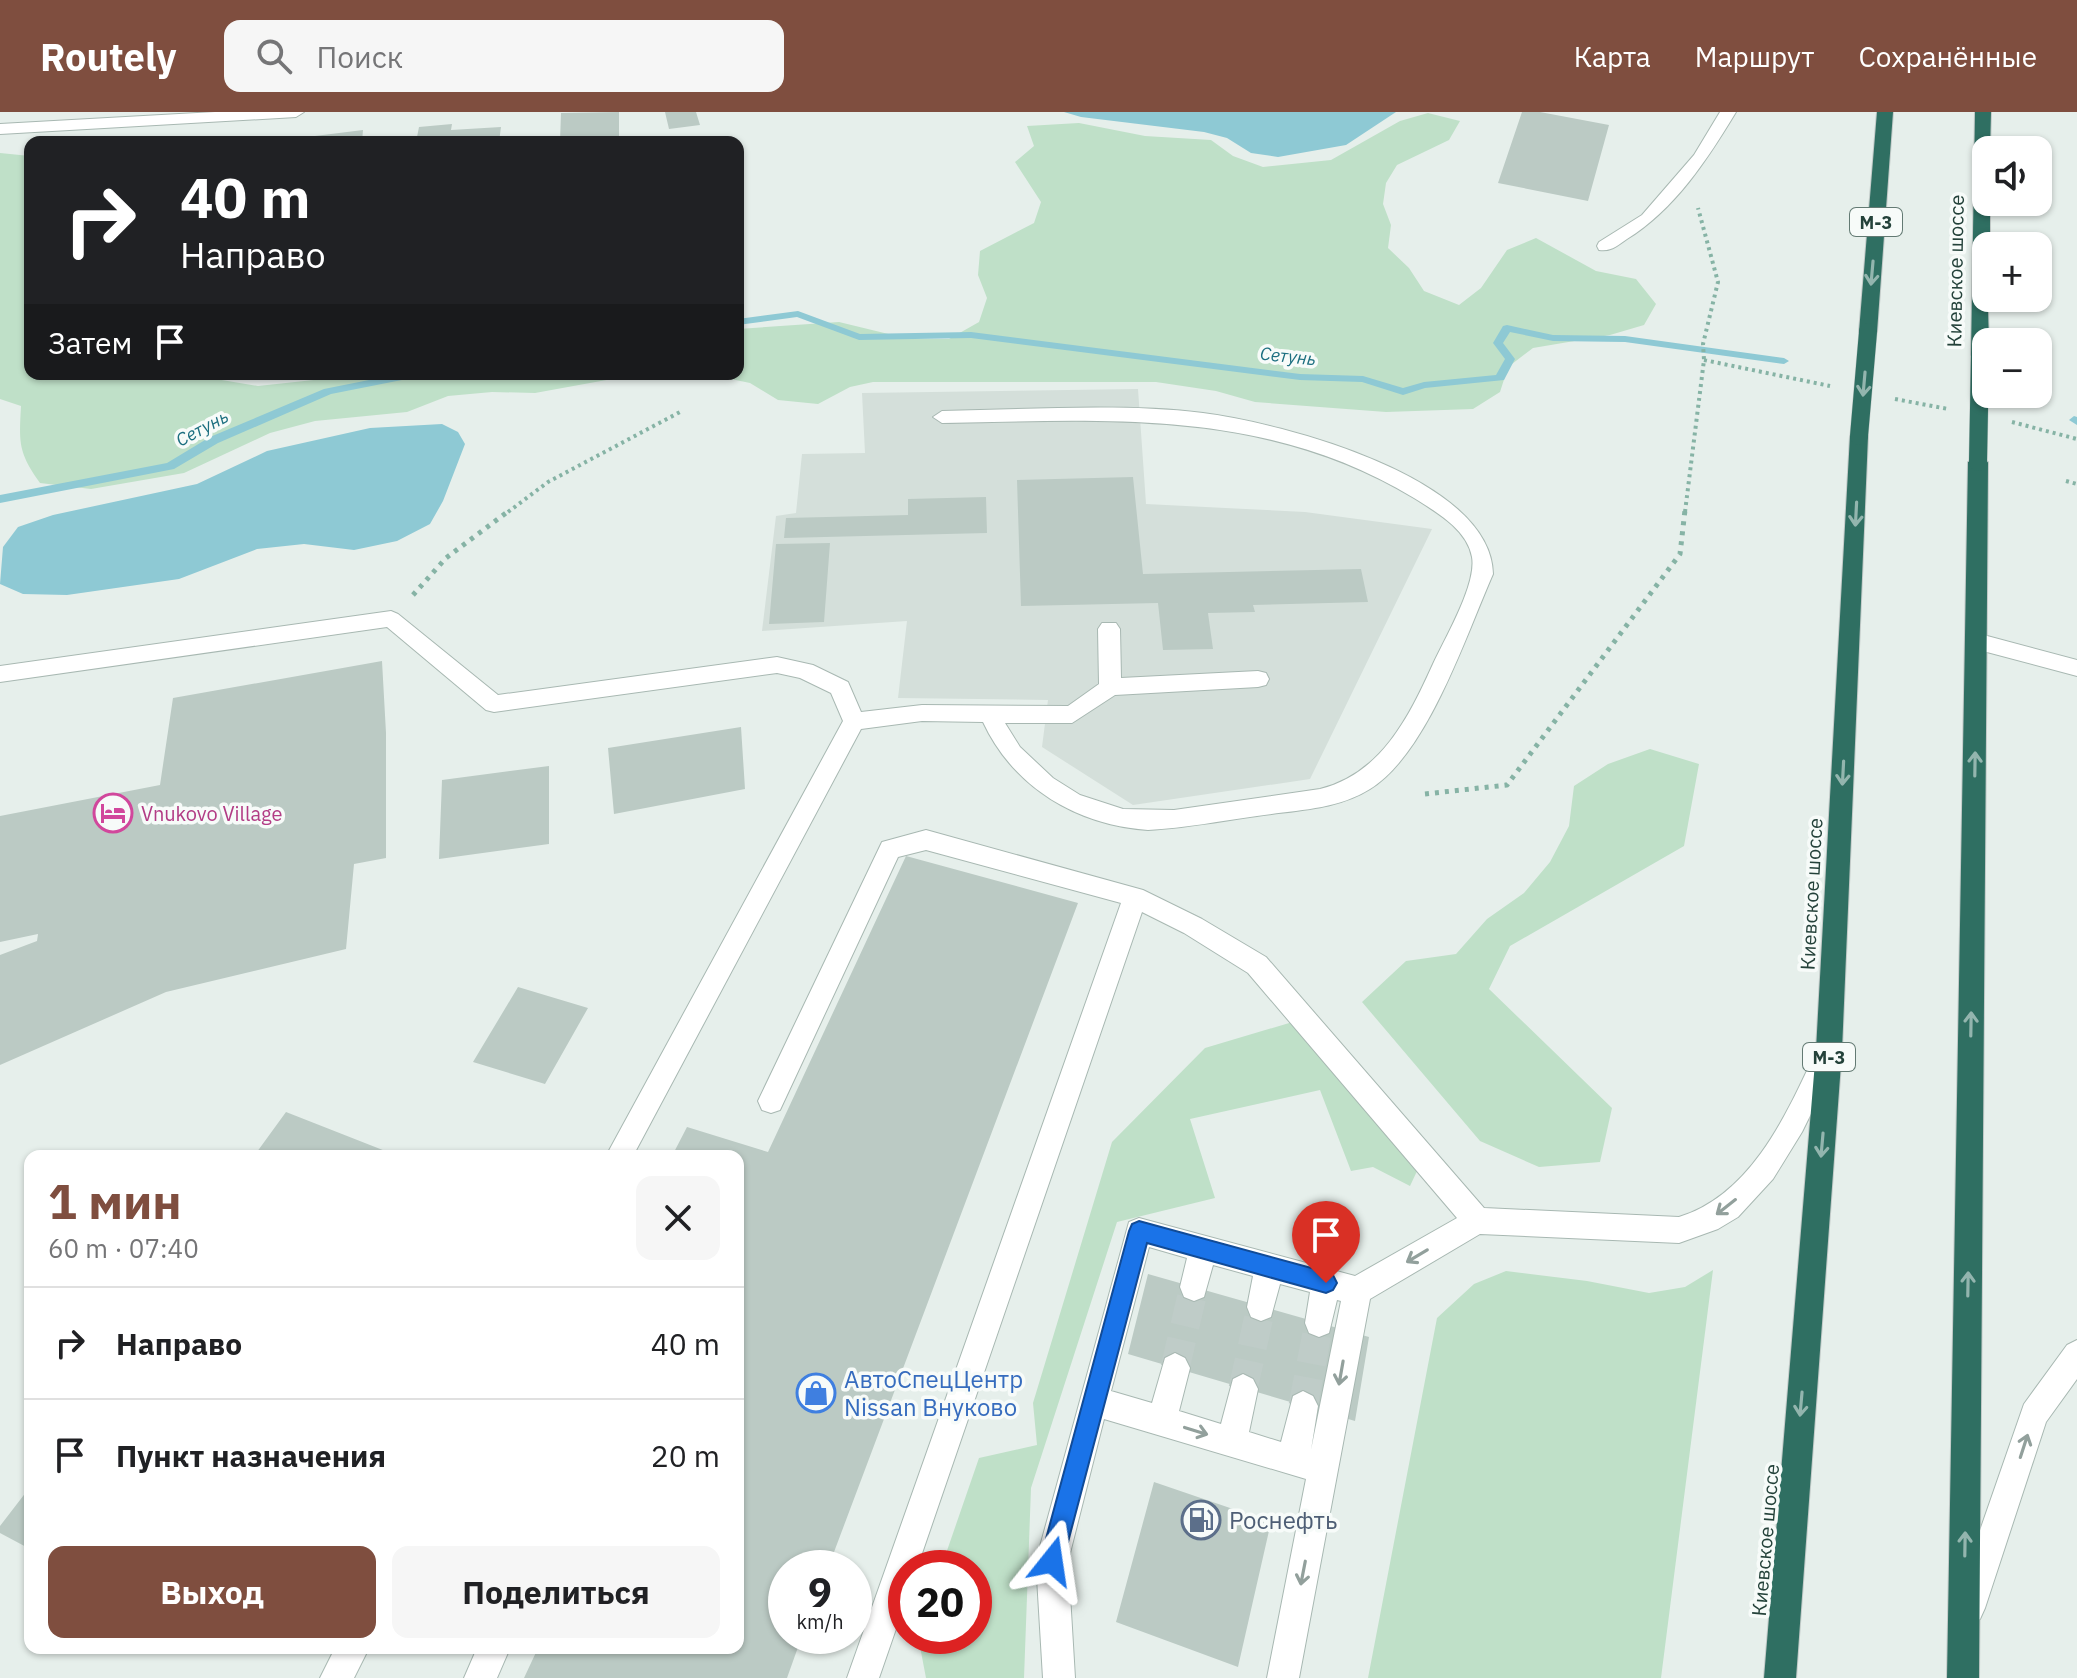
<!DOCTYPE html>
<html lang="ru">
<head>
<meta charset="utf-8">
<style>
  body { margin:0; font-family:"IBM Plex Sans",sans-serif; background:#f6f6f6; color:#202124; height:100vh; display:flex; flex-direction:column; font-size:30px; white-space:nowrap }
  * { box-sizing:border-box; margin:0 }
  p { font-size:26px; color:#757577 }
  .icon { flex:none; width:44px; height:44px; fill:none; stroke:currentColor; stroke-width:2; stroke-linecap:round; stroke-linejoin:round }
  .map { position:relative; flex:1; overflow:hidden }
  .details { position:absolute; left:24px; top:1038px; width:720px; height:504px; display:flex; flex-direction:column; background:#fff; border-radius:16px; box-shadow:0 2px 6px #0004 }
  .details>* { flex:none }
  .banner { position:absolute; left:24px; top:24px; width:720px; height:244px; border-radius:16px; box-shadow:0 2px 6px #0004; background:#202124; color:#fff; overflow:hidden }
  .controls { position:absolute; left:1972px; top:24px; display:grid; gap:16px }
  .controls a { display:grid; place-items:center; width:80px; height:80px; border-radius:16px; background:#fff; box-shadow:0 2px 6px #0004; font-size:40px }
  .speed { position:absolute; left:768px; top:1438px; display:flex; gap:16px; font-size:40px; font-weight:700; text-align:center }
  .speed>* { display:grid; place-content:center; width:104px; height:104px; border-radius:50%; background:#fff; box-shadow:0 2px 6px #0004; line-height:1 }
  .speed small { font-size:20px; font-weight:400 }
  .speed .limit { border:12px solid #d22; background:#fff; color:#111 }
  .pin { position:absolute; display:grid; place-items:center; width:68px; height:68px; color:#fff; margin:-82px -34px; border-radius:50% 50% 50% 0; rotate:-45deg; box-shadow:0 0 8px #0007 }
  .pin .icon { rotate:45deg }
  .me { position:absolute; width:88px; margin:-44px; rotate:15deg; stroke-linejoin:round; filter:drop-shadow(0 0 6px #0008) }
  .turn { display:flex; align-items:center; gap:28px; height:168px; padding:0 24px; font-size:36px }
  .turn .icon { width:104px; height:104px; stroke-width:2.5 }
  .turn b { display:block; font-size:56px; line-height:68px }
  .then { display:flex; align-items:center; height:76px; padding:0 24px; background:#0003; gap:16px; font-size:30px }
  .round { display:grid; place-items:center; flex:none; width:84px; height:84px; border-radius:16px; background:#f6f6f6 }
  .headline { display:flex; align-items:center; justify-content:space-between; height:136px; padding:0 24px }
  h1 { font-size:48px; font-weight:700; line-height:60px; color:#7f4e3f }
  .button { display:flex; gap:16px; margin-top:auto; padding:16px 24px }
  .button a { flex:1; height:92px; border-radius:16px; background:#7f4e3f; color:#fff; font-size:32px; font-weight:700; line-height:92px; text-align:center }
  .button a+a { background:#f6f6f6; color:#202124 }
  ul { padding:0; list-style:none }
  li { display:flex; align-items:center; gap:24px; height:112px; padding:0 24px; border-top:2px solid #e0e0e0 }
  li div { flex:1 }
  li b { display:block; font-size:30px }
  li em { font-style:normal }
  header { display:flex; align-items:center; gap:48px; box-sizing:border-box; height:112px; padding:0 40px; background:#7f4e3f; color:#fff }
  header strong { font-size:38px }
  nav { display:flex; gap:44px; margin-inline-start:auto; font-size:28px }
  .search { width:560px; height:72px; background:#f6f6f6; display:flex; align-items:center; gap:20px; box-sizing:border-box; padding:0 28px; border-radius:16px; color:#757577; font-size:30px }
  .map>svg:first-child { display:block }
  .built { fill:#d4dfda }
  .green { fill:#bfe0c8 }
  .water { fill:#8ec9d4 }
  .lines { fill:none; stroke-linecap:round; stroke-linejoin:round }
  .stream { fill:#8ec9d4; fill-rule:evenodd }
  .building { fill:#bbcac4 }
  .minor-tunnel { stroke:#bfccc8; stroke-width:29; stroke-dasharray:29 14; stroke-linecap:butt }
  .minor-casing { stroke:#a8b8b2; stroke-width:2 }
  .highway-casing { stroke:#c2cac8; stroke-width:2 }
  .path-far1 { stroke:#86b3a5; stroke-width:4; stroke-dasharray:3 4; stroke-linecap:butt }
  .path { stroke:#86b3a5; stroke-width:5; stroke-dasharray:4 6; stroke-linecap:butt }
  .minor { fill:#fff; fill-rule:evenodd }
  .highway { fill:#2f6f62; fill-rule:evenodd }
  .highway-bridge-casing { stroke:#c2cac8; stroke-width:19; stroke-linecap:butt }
  .highway-bridge { stroke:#2f6f62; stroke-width:18 }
  .oneway { stroke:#93b5ae }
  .oneway2 { stroke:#92a09c }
  .route { fill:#1a73e8; stroke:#114b97; stroke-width:2 }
  .labels { text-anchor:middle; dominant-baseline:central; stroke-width:7; stroke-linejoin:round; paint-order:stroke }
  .shield { fill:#f7fbf9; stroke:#637a73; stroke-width:2 }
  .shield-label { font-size:18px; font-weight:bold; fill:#24423a }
  .far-water-label { font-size:18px; font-style:italic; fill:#1c6f80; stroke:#f7fbf9 }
  .street-label { font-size:20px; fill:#24423a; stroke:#f7fbf9 }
  .hotel-label { font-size:20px; fill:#b23c85; stroke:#f7fbf9; text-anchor:start }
  .near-shop-label { font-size:24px; fill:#366cbe; stroke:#f7fbf9; text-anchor:start }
  .near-service-label { font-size:24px; fill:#4e5e75; stroke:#f7fbf9; text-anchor:start }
</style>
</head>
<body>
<header>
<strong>Routely</strong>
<div class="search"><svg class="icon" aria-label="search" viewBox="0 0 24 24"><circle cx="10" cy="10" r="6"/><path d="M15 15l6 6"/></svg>Поиск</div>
<nav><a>Карта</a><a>Маршрут</a><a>Сохранённые</a></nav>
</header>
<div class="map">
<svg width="2077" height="1566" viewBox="0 0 2077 1566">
  <rect width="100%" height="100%" fill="#e6efeb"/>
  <path class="built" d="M1138 277 1146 392 1305 400 1432 417 1310 667 1133 693 1042 635 1048 588 898 586 907 509 762 519 776 404 796 401 802 342 865 341 862 281Z"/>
  <path class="green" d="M1428 1 1460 9 1449 28 1397 53 1386 71 1383 92 1391 113 1388 136 1409 156 1424 179 1459 193 1481 176 1507 138 1536 126 1596 159 1636 167 1656 192 1644 213 1610 223 1533 236 1508 255 1500 280 1473 297 1386 300 1255 290 1216 279 1156 270H873L850 275 818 292 778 288 750 271 707 262H684H738V217L839 210 909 227H949L979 210 987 186 978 163 980 139 1034 111 1041 90 1015 50 1034 34 1027 14 1079 11 1145 24 1211 28 1233 44 1263 55 1331 48 1400 9Z
    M0 41 30 44V262H186L258 274 341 265 380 268 421 262H661L623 265 535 281 492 280 448 284 407 300 315 309 270 321 184 361 91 377 40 371C18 340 19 331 21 294L0 287Z
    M1650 637 1699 652 1684 734 1510 834 1489 877 1612 996 1600 1050 1539 1055 1480 1029 1362 890 1406 849 1456 842 1487 807 1524 781 1550 750 1569 714 1574 674 1608 652Z
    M1306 906 1418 1057 1410 1074 1373 1055 1351 1059 1320 978 1190 1007 1215 1086 1117 1110 1031 1376 1024 1566H926L918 1524H974V1456H941L979 1346 1037 1333 1033 1291 1112 1030 1205 936Z
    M1713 1158 1661 1566H1368L1437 1206 1474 1172 1506 1159 1587 1169 1649 1181 1685 1175Z"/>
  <path class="water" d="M1064 0H1396L1346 33 1278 45 1251 41 1227 26 1204 20 1081 5Z
    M442 312 458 320 465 332 443 389 430 412 397 429 354 438 304 432 257 437 179 467 67 483 23 482 0 472 3 435 18 415 53 403 197 372 267 339 370 316Z"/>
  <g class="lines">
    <path class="stream" d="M798 199 860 222 971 220 1300 262 1363 264 1403 276 1424 270 1496 263 1505 247 1493 231 1503 214 1507 213 1553 223 1625 224 1784 246 1789 249 1784 252 1625 230 1553 229 1510 220 1503 231 1515 247 1504 268 1425 276 1403 283 1362 270 1300 268 971 226 859 228 797 205 738 213V207Z
      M399 262H422L417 265 331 282 218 331 174 357 0 391V383L167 351 210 325 324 277Z
      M2074 304 2077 305V313L2069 308Z"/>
  </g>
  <path class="building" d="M619 0V26L560 30 561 1Z
    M665 0H696L700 13 669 17Z
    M1522 0H1540L1609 13 1588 89 1498 71Z
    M452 12 451 18 501 15 499 30H416L419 15Z
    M363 18 362 30H314L315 24Z
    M1133 365 1143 462 1361 457 1368 490 1253 493 1255 500 1208 501 1213 537 1163 538 1158 491 1021 494 1017 368Z
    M986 385 987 421 784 426 786 406 908 403V387Z
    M830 431 824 510 769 512 776 432Z
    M382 549 386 621V746L354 752 346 837 166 880 0 953V843L37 829 38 822 0 830V704L160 673 173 586Z
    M741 615 745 677 614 702 608 636Z
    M549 654V732L439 747 442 668Z
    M906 744 1078 791 828 1456H786V1524H802L787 1566H524L538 1536H738V1106L743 1097 738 1095V1044H672L687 1015 768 1040Z
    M518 875 588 896 545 972 473 950Z
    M286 1000 398 1044H254Z
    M1148 1162 1369 1225 1355 1309 1128 1242Z
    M1154 1370 1271 1410 1238 1555 1116 1510Z
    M30 1375V1437L0 1421V1414Z"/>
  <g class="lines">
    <path class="minor-tunnel" d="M1175 1256 1194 1175
      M1243 1277 1261 1195
      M1303 1294 1319 1211"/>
    <defs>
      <path id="minor" d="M215 0H304L296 5 0 22V12Z
        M1720 0H1736C1707 48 1675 97 1627 127 1618 133 1611 140 1599 138L1597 134 1599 130 1642 103 1694 43Z
        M1058 296C1106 295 1155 295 1203 301 1281 311 1491 365 1493 462 1466 523 1428 641 1370 677 1337 698 1295 698 1257 704 1221 709 1185 716 1148 718 1077 713 1014 676 983 610L922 609 861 617 633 1044H606L843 609 831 581 800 566 777 561 494 600 486 598 387 515 0 570V554L391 499 398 502 498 583 777 545 813 553 848 570 861 600 922 593 1068 594 1099 572 1098 517 1102 511H1116L1120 517 1121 566 1258 559 1266 561 1269 567 1266 573 1258 575 1115 583 1072 611H1005L1020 635 1053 666 1080 683 1123 697 1174 698 1320 677C1381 662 1409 605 1433 552 1445 526 1477 472 1472 445 1467 417 1436 400 1414 386 1266 296 1108 308 942 311L933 305 942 299Z
        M1976 521 2077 548V564L1968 535 1965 529 1968 523Z
        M926 718 1143 778 1202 807 1266 845 1484 1096 1679 1105C1753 1082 1788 999 1818 935L1827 931 1836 935 1840 943 1802 1020 1773 1067 1738 1105 1718 1117 1679 1131 1480 1122 1370 1187 1299 1566H1267L1306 1367 1104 1307 1068 1449 1075 1566H1043L1036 1449 1129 1110 1139 1106 1355 1164 1457 1106 1248 861 1184 821 1142 800 917 1456H906V1488L879 1566H847L1121 791 926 738 898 745 780 998 771 1001 762 998 758 989 882 730ZM1149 1135 1187 1146 1180 1175 1184 1185 1194 1189 1204 1185 1213 1153 1253 1164 1247 1195 1251 1205 1261 1209 1271 1205 1280 1172 1310 1180 1305 1211 1309 1221 1319 1225 1329 1221 1337 1188 1341 1189 1311 1338 1318 1294 1313 1284 1303 1279 1293 1284 1281 1330 1249 1320 1258 1277 1253 1267 1243 1262 1233 1267 1221 1312 1179 1299 1190 1256 1185 1246 1175 1241 1165 1246 1152 1291 1111 1279Z
        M2077 1228V1267L2046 1310 1985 1496 1980 1507 1969 1512 1958 1507 1953 1496 2024 1292 2067 1233Z
        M335 1536H369L354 1566H320Z
        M477 1536H510L497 1566H464Z"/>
      <path id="highway" d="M1877 0H1893L1877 220 1868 226 1859 220Z
        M1975 0H1991L1990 38H1986V90H1990V134H1986L1989 230H1986V247L1980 249 1971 243Z
        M1859 318 1868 324 1842 938 1796 1566H1764L1816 938 1850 324Z
        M1978 344 1988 350 1979 1566H1947L1968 350Z"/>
    </defs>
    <use href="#minor" class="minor-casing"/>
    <use href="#highway" class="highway-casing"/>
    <path class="path-far1" d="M1704 248 1830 274
      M1895 287 1948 297
      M2012 310 2077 327
      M2066 369 2077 372
      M508 400 548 370 680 300
      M1685 400 1704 248 1703 232 1718 170 1698 96"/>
    <path class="path" d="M413 483 446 446 510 398
      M1425 682 1507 673 1680 442 1685 398"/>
    <use href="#minor" class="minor"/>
    <use href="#highway" class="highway"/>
    <defs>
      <path id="highway-bridge" d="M1859 324 1868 220
        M1978 350 1980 243"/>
    </defs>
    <use href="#highway-bridge" class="highway-bridge-casing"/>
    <use href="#highway-bridge" class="highway-bridge"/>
  </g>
  <defs><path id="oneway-shaft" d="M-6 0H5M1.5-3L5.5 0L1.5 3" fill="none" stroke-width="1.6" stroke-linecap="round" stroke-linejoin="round" transform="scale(2)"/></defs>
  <g class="oneway">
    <use href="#oneway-shaft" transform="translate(1872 161) rotate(95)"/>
    <use href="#oneway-shaft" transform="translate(1864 272) rotate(95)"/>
    <use href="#oneway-shaft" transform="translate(1856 402) rotate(93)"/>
    <use href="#oneway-shaft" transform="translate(1975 652) rotate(-89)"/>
    <use href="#oneway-shaft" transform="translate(1843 661) rotate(93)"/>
    <use href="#oneway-shaft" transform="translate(1971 912) rotate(-89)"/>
    <use href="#oneway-shaft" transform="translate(1822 1033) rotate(95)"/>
    <use href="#oneway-shaft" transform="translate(1968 1172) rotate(-89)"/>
    <use href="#oneway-shaft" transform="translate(1801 1292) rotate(95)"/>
    <use href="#oneway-shaft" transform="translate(1965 1432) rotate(-89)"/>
  </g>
  <g class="oneway2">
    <use href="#oneway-shaft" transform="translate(1726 1095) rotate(142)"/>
    <use href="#oneway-shaft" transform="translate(1417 1144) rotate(149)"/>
    <use href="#oneway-shaft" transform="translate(1341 1261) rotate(100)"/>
    <use href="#oneway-shaft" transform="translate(1196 1319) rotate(17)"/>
    <use href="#oneway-shaft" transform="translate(2024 1334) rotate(-72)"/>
    <use href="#oneway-shaft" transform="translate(1303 1461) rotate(101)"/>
  </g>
  <path class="route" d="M1139 1109 1326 1160 1333 1163 1337 1171 1333 1178 1326 1181 1147 1131 1063 1449 1060 1457 1052 1460 1043 1457 1040 1449 1129 1119 1132 1112Z"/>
  <defs>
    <symbol id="hotel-ring" viewBox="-11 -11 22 22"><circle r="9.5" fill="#f7fbf9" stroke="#d1479c" stroke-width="1.5"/><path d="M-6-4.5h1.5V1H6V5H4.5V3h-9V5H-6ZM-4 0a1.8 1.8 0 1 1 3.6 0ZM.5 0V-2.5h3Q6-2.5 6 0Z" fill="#d1479c"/></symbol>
    <symbol id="shop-ring" viewBox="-11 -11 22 22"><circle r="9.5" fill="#f7fbf9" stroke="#3f7fe0" stroke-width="1.5"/><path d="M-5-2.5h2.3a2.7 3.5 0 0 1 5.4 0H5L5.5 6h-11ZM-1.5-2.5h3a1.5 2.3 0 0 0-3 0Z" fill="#3f7fe0"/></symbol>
    <symbol id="fuel-ring" viewBox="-11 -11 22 22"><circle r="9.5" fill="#f7fbf9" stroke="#5c6f8a" stroke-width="1.5"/><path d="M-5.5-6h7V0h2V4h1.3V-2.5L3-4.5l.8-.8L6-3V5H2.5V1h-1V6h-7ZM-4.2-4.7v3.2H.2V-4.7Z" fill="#5c6f8a"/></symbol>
  </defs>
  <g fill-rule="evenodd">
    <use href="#hotel-ring" x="91" y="679" width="44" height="44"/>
    <use href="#shop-ring" x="794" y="1259" width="44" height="44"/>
    <use href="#fuel-ring" x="1179" y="1386" width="44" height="44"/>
  </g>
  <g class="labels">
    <g class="shield">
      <rect x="1850" y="96" width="52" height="28" rx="6"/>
      <rect x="1803" y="931" width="52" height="28" rx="6"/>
    </g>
    <g class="shield-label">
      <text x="1876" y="110">М-3</text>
      <text x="1829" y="945">М-3</text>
    </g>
    <g class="far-water-label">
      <text transform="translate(1288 244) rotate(6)">Сетунь</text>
      <text transform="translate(202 316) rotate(-28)">Сетунь</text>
    </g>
    <g class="street-label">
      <text transform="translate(1955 159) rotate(-89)">Киевское шоссе</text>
      <text transform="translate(1811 782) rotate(-87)">Киевское шоссе</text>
      <text transform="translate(1765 1428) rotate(-85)">Киевское шоссе</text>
    </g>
    <g class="hotel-label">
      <text x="141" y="701">Vnukovo Village</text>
    </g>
    <g class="near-shop-label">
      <text x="844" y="1267">АвтоСпецЦентр<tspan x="844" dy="28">Nissan Внуково</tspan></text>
    </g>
    <g class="near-service-label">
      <text x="1229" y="1408">Роснефть</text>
    </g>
  </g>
</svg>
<div class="controls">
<a><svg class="icon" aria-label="sound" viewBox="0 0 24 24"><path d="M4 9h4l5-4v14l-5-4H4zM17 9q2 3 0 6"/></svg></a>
<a>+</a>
<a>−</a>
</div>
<div class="speed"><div>9<small>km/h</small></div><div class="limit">20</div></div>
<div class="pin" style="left:1326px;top:1171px;background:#d93025"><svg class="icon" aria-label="arrive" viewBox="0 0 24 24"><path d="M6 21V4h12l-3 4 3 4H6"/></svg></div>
<svg class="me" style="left:1052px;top:1449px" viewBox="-20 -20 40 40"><path d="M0-17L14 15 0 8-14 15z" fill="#1a73e8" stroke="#fff" stroke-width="4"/></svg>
<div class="banner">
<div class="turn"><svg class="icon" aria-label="right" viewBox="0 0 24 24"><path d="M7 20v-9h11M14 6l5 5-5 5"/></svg><div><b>40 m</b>Направо</div></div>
<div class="then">Затем<svg class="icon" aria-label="arrive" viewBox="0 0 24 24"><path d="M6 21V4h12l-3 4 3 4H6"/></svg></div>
</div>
<section class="details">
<div class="headline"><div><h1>1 мин</h1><p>60 m · 07:40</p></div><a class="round"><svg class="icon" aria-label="close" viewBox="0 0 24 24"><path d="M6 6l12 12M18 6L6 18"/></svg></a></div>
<ul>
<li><svg class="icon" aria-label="right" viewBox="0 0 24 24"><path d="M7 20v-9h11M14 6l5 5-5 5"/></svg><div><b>Направо</b></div><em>40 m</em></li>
<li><svg class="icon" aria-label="arrive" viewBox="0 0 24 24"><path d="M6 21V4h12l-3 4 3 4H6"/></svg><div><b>Пункт назначения</b></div><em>20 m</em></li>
</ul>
<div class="button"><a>Выход</a><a>Поделиться</a></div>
</section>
</div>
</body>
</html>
